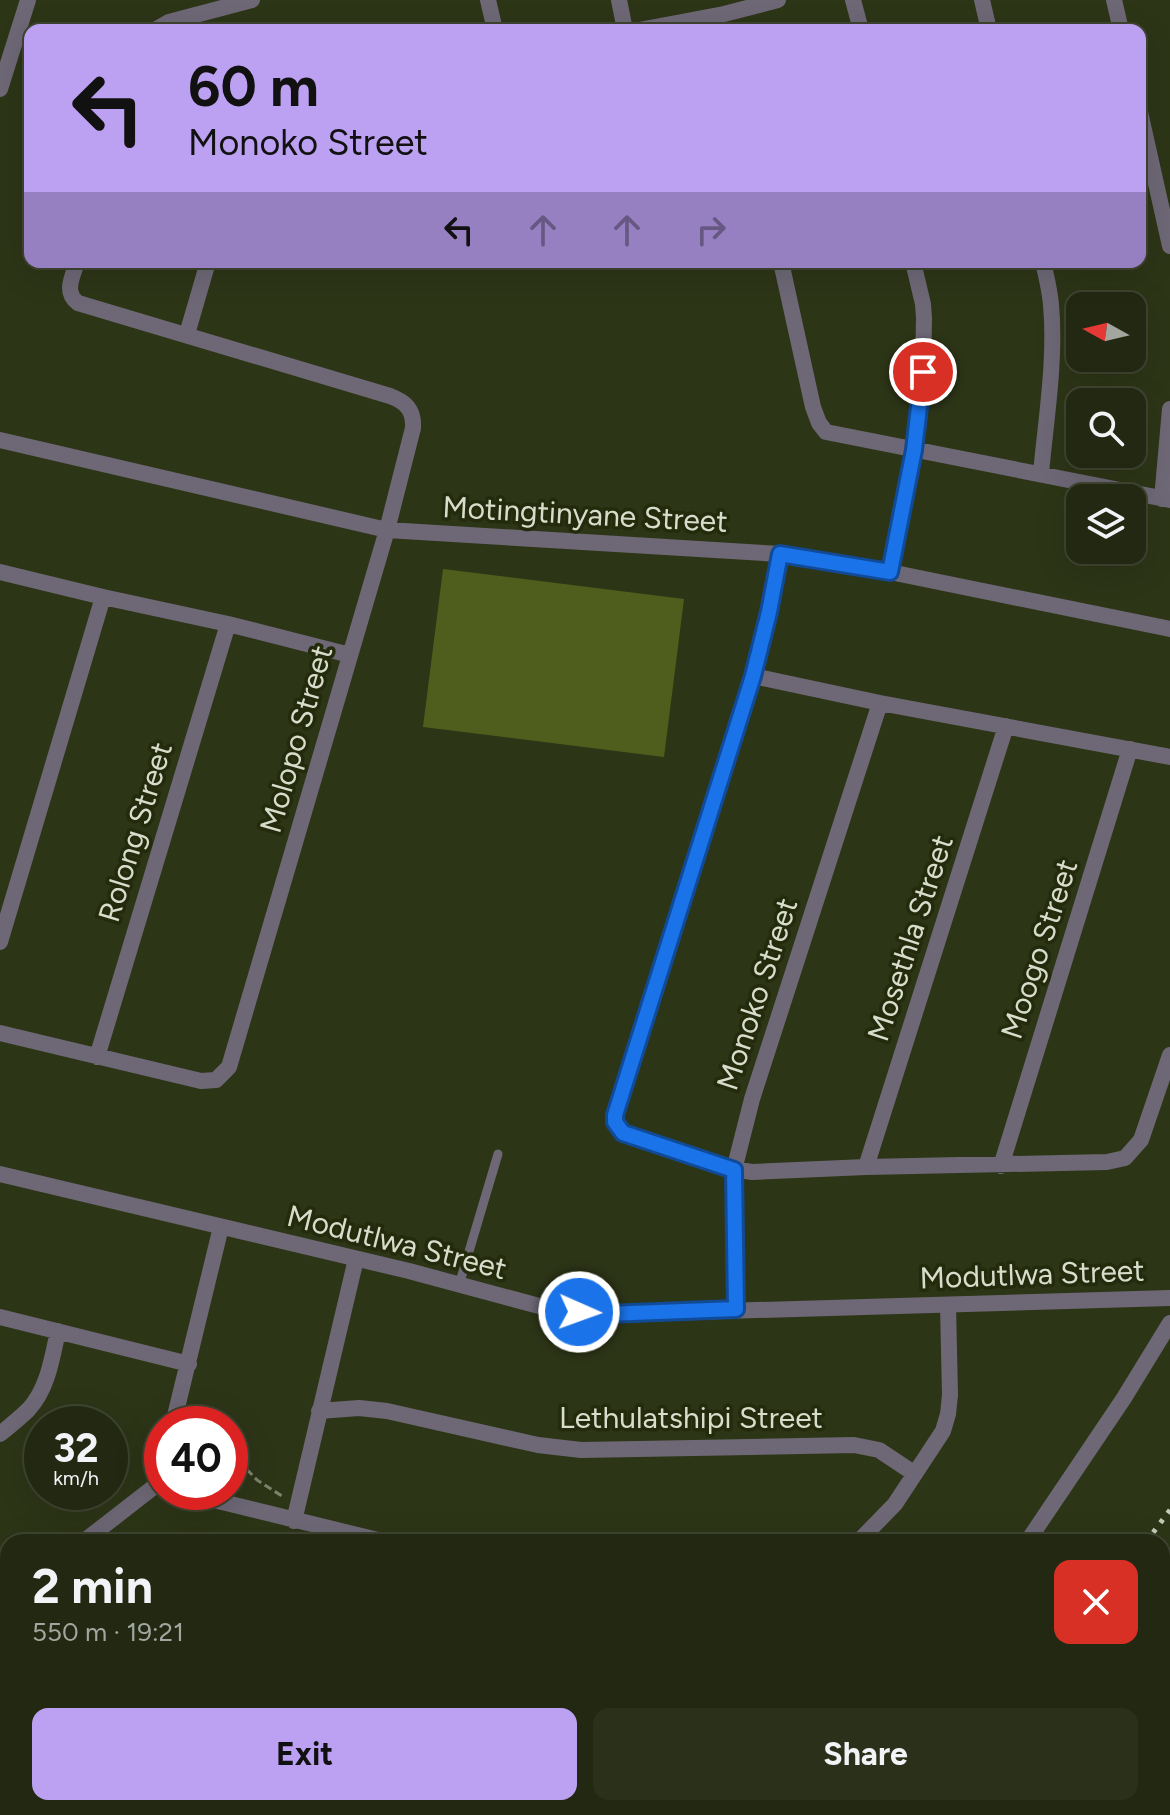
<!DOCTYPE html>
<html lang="en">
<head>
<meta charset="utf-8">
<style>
  body { margin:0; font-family:Figtree,sans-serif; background:#2a301a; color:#f1f3f6; height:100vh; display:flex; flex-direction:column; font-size:30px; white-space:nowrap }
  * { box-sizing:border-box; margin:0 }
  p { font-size:26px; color:#a2a69f }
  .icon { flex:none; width:44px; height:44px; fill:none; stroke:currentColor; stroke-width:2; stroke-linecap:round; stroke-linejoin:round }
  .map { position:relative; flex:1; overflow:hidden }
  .sheet { position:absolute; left:0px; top:1534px; width:1170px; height:282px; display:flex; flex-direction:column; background:#222811; border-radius:24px 24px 0 0; box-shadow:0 8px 32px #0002,0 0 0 2px #3f4431 }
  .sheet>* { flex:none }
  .hud { position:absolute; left:24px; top:24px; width:1122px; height:244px; border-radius:16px; box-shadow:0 8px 32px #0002,0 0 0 2px #3f4431; background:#bca0f2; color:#111; overflow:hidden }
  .needle { width:52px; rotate:278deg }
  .tools { position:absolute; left:1066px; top:292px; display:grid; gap:16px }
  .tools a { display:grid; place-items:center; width:80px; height:80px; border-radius:16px; background:#222811; box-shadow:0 8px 32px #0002,0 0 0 2px #3f4431; font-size:40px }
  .speed { position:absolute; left:24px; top:1406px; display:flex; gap:16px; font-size:40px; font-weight:700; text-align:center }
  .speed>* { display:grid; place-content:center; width:104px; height:104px; border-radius:50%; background:#222811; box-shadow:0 8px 32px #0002,0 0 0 2px #3f4431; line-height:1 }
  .speed small { font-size:20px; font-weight:400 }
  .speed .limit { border:12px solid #d22; background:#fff; color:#111 }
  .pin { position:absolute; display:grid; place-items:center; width:68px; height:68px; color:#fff; margin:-34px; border:4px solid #fff; border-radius:50%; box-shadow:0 2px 8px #0007 }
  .me { position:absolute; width:88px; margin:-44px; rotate:92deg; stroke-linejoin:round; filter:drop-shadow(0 0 6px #0008) }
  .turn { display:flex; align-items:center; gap:28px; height:168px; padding:0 32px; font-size:36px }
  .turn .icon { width:104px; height:104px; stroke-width:2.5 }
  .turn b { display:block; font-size:56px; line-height:68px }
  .lanes { display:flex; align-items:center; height:76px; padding:0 32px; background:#0003; justify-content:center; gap:40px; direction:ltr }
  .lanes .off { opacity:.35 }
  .round { display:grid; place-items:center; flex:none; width:84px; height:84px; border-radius:16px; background:#2a301a }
  .headline { display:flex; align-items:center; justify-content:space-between; height:136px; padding:0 32px }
  h1 { font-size:48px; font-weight:700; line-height:60px }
  .action { display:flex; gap:16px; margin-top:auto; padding:16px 32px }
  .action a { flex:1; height:92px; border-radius:16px; background:#bca0f2; color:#111; font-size:32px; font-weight:700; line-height:92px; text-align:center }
  .action a+a { background:#2a301a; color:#f1f3f6 }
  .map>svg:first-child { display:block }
  .green { fill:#505e1d }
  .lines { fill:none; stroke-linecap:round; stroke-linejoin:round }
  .path { stroke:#7c836a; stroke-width:3; stroke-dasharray:8 4; stroke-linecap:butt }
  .service { stroke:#6e6876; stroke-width:9 }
  .minor { stroke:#6e6876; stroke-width:16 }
  .tertiary { stroke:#6e6876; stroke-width:16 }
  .rail { stroke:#c5cab6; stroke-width:5; stroke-dasharray:4 8; stroke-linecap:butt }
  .route-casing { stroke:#114b97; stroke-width:20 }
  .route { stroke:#1a73e8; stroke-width:14 }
  .labels { text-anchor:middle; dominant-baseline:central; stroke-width:7; stroke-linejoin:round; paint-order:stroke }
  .street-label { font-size:30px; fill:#d8ddcb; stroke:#242b0d }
</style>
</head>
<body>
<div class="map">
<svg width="1170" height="1815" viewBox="0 0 1170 1815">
  <rect width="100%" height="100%" fill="#2d3517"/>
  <path class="green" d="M443 569 684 599 664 757 423 727Z"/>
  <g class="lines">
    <path class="path" d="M193 1405 206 1424
      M230 1452 257 1480 282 1496"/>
    <path class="service" d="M459 1285 498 1154"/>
    <path class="minor" d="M488 0 495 30
      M619 0 625 30
      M853 0 861 30
      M982 0 989 30
      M1114 0 1121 30
      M155 30 169 22 252 0
      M639 30 724 14 778 0
      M0 89 28 0
      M1140 112 1170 246
      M781 262 813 407 819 423 826 432 1170 500
      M187 334 208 262
      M0 440 387 530 780 554 890 572 1170 629
      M1041 473C1046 419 1056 359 1051 305 1050 290 1046 276 1043 262
      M1162 499 1170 409
      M780 554 769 612 753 676 615 1115C615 1122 616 1127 621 1132 628 1138 641 1140 650 1143 682 1154 720 1168 752 1172L866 1167 1107 1162 1125 1158 1141 1140 1170 1055
      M0 572 103 597 228 624 350 655
      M890 572 914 450 923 372 924 318 923 304 913 262
      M753 676 880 703 1170 757
      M0 942 103 597
      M0 1033 201 1081 216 1080 229 1067 387 530 413 428C414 410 406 402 390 396L78 303C63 292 73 276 77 262
      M97 1057 228 624
      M1001 1166 1130 749
      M866 1167 1006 726
      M736 1309 734 1170 752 1099 880 703
      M0 1317 189 1364
      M319 1411 359 1408 387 1411 538 1445 581 1450 854 1445 879 1450 915 1474
      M173 1424 221 1227
      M0 1434C10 1426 20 1418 29 1409 48 1388 52 1358 58 1331
      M181 1492 386 1542
      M294 1521 356 1259
      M83 1542 155 1486 162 1463
      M858 1542 895 1504 943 1431 948 1414 950 1395 948 1305
      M1027 1542 1124 1398 1170 1323
      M0 1609 8 1602
      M372 1808 378 1815
      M742 1815 749 1808"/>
    <path class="tertiary" d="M0 1174 409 1271 539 1306 592 1314 657 1313 1170 1298"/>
    <path class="rail" d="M1146 1542 1170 1510
      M905 1815 913 1808"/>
  </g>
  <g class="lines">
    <defs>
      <path id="route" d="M579 1312 606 1314 736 1309 734 1170 623 1133 615 1122V1115L753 676 769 612 780 554 890 572 914 450 923 372"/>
    </defs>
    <use href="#route" class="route-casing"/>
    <use href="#route" class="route"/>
  </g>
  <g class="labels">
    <g class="street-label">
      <text transform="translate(585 514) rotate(3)">Motingtinyane Street</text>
      <text transform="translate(296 739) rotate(-74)">Molopo Street</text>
      <text transform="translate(135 832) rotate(-73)">Rolong Street</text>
      <text transform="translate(910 938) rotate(-72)">Mosethla Street</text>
      <text transform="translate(1039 949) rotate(-72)">Moogo Street</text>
      <text transform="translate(757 994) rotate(-72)">Monoko Street</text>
      <text transform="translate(397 1242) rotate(14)">Modutlwa Street</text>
      <text transform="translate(1032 1274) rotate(-2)">Modutlwa Street</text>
      <text x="691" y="1417">Lethulatshipi Street</text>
    </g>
  </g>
</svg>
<div class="tools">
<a><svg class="needle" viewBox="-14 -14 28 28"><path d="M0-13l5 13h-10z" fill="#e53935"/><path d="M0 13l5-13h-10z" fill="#a2a69f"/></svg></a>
<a><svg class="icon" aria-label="search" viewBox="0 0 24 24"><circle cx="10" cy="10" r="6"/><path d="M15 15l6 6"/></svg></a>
<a><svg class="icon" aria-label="layers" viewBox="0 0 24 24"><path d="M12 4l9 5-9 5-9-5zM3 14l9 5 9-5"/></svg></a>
</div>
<div class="speed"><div>32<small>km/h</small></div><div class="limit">40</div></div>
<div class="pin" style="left:923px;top:372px;background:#d93025"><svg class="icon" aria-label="arrive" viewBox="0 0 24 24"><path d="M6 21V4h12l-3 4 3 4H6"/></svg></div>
<svg class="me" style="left:579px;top:1312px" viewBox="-20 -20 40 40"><circle r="17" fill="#1a73e8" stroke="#fff" stroke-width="3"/><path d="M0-11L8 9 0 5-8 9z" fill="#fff"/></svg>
<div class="hud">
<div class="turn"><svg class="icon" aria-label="left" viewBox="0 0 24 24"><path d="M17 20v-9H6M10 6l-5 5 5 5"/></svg><div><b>60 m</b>Monoko Street</div></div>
<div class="lanes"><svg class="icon" aria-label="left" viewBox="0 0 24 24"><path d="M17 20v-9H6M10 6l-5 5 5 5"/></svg><svg class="icon off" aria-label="ahead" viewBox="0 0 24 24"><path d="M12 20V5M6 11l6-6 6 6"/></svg><svg class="icon off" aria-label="ahead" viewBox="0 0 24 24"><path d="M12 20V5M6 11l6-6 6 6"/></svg><svg class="icon off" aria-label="right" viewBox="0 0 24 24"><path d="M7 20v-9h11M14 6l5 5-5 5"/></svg></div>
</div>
<section class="sheet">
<div class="headline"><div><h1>2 min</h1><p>550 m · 19:21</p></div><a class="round" style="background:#d93025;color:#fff"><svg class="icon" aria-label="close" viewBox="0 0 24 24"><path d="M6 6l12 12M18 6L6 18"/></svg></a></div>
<div class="action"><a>Exit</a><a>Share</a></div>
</section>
</div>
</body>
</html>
